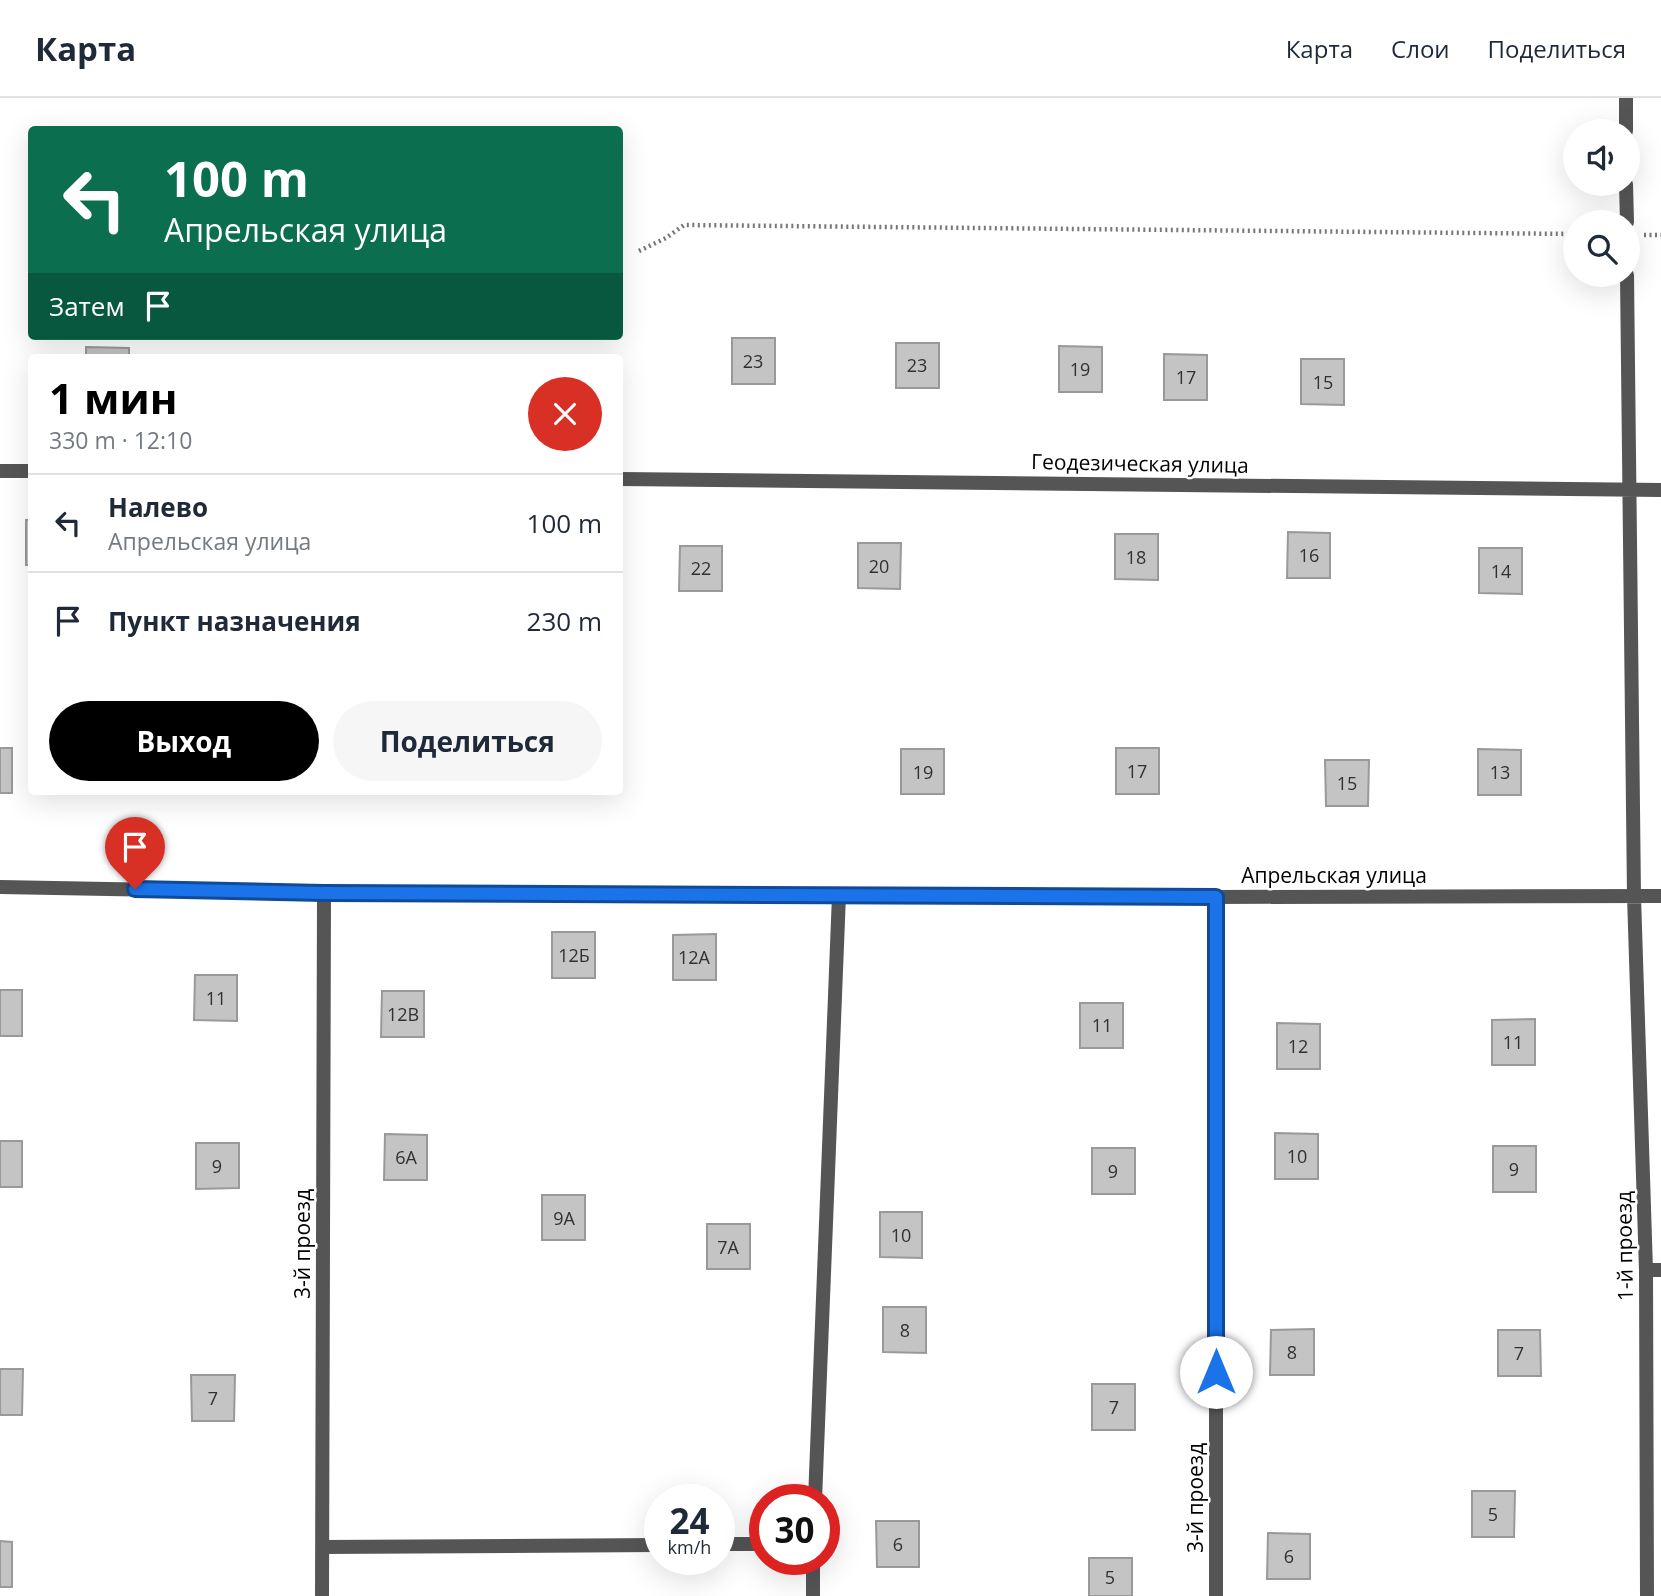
<!DOCTYPE html>
<html lang="ru">
<head>
<meta charset="utf-8">
<style>
  body { margin:0; font-family:"Open Sans",sans-serif; background:#f6f6f7; color:#1f2937; height:100vh; display:flex; flex-direction:column; font-size:26px; white-space:nowrap }
  * { box-sizing:border-box; margin:0 }
  p { font-size:23px; color:#747a83 }
  .icon { flex:none; width:38px; height:38px; fill:none; stroke:currentColor; stroke-width:2; stroke-linecap:round; stroke-linejoin:round }
  .map { position:relative; flex:1; overflow:hidden }
  .side { position:absolute; left:28px; top:256px; width:595px; height:441px; display:flex; flex-direction:column; background:#fff; border-radius:7px; box-shadow:0 7px 28px #0002 }
  .side>* { flex:none }
  .guide { position:absolute; left:28px; top:28px; width:595px; height:214px; border-radius:7px; box-shadow:0 7px 28px #0002; background:#0b6e4f; color:#fff; overflow:hidden }
  .controls { position:absolute; left:1563px; top:21px; display:grid; gap:14px }
  .controls a { display:grid; place-items:center; width:77px; height:77px; border-radius:50%; background:#fff; box-shadow:0 7px 28px #0002; font-size:35px }
  .speed { position:absolute; left:644px; top:1386px; display:flex; gap:14px; font-size:35px; font-weight:700; text-align:center }
  .speed>* { display:grid; place-content:center; width:91px; height:91px; border-radius:50%; background:#fff; box-shadow:0 7px 28px #0002; line-height:1 }
  .speed small { font-size:18px; font-weight:400 }
  .speed .limit { border:10px solid #d22; background:#fff; color:#111 }
  .pin { position:absolute; display:grid; place-items:center; width:60px; height:60px; color:#fff; margin:-72px -30px; border-radius:50% 50% 50% 0; rotate:-45deg; box-shadow:0 0 7px #0007 }
  .pin .icon { rotate:45deg }
  .me { position:absolute; width:77px; margin:-38px; rotate:0deg; stroke-linejoin:round; filter:drop-shadow(0 0 5px #0008) }
  .turn { display:flex; align-items:center; gap:24px; height:147px; padding:0 21px; font-size:32px }
  .turn .icon { width:91px; height:91px; stroke-width:2.5 }
  .turn b { display:block; font-size:49px; line-height:60px }
  .then { display:flex; align-items:center; height:66px; padding:0 21px; background:#0003; gap:14px; font-size:26px }
  .round { display:grid; place-items:center; flex:none; width:74px; height:74px; border-radius:37px; background:#f6f6f7 }
  .head { display:flex; align-items:center; justify-content:space-between; height:119px; padding:0 21px }
  h1 { font-size:42px; font-weight:700; line-height:52px; color:#000 }
  .button { display:flex; gap:14px; margin-top:auto; padding:14px 21px }
  .button a { flex:1; height:80px; border-radius:42px; background:#000; color:#fff; font-size:28px; font-weight:700; line-height:80px; text-align:center }
  .button a+a { background:#f6f6f7; color:#1f2937 }
  ul { padding:0; list-style:none }
  li { display:flex; align-items:center; gap:21px; height:98px; padding:0 21px; border-top:2px solid #e0e1e3 }
  li div { flex:1 }
  li b { display:block; font-size:26px }
  li em { font-style:normal }
  header { display:flex; align-items:center; gap:42px; box-sizing:border-box; height:98px; padding:0 35px; background:#fff; border-bottom:2px solid #e0e1e3 }
  header strong { font-size:33px }
  nav { display:flex; gap:38px; margin-inline-start:auto; font-size:24px }
  .map>svg:first-child { display:block }
  .building { fill:#c4c4c4; stroke:#999; stroke-width:2 }
  .lines { fill:none; stroke-linecap:round; stroke-linejoin:round }
  .path { stroke:#777; stroke-width:4.5; stroke-dasharray:2 3.5; stroke-linecap:butt }
  .street { stroke:#555; stroke-width:14 }
  .route-casing { stroke:#114b97; stroke-width:18 }
  .route { stroke:#1a73e8; stroke-width:12 }
  .labels { text-anchor:middle; dominant-baseline:central; stroke-width:5; stroke-linejoin:round; paint-order:stroke }
  .number-label { font-size:18px; fill:#313131 }
  .street-label { font-size:21px; fill:#000; stroke:#fff }
</style>
</head>
<body>
<header>
<strong>Карта</strong>
<nav><a>Карта</a><a>Слои</a><a>Поделиться</a></nav>
</header>
<div class="map">
<svg width="1661" height="1498" viewBox="0 0 1661 1498">
  <rect width="100%" height="100%" fill="#fff"/>
  <path class="building" d="M732 240H775V286H732Z
    M896 245H939V290H896Z
    M1059 248 1102 249V294H1059Z
    M86 249 129 250V259H86Z
    M1164 256 1207 257V302H1164Z
    M1301 261H1344V307L1301 306Z
    M26 422H32V467H26Z
    M1288 434 1330 435V480H1287Z
    M1115 436H1158V482L1115 481Z
    M858 445H901L900 491 858 490Z
    M680 448H722V493H679Z
    M1479 450H1522V496L1479 495Z
    M0 650H12V695H0Z
    M1116 650H1159V696H1116Z
    M901 651H944V696H901Z
    M1478 651 1521 652V697H1478Z
    M1325 662H1369L1368 708H1326Z
    M552 834H595V880H552Z
    M716 836V882H673V837Z
    M195 877H237V923L194 922Z
    M0 892H22V938H0Z
    M382 893H424V939H381Z
    M1080 905H1123V950H1080Z
    M1535 921V967H1492V922Z
    M1277 925 1320 926V971H1277Z
    M1275 1035 1318 1036V1081H1275Z
    M385 1036 427 1037V1082H384Z
    M0 1043H22V1089H0Z
    M196 1045H239V1090L196 1091Z
    M1493 1048H1536V1094H1493Z
    M1092 1050H1135V1096H1092Z
    M542 1097H585V1142H542Z
    M880 1114H922V1160L880 1159Z
    M707 1126H750V1171H707Z
    M883 1209H926V1255L883 1254Z
    M1314 1231V1277H1270L1271 1232Z
    M1498 1232H1540L1541 1278H1498Z
    M0 1271H23L22 1317H0Z
    M191 1277H235L234 1323H192Z
    M1092 1286H1135V1332H1092Z
    M1472 1393H1515L1514 1439H1472Z
    M876 1423H919V1469H877Z
    M1268 1435 1310 1436V1481H1267Z
    M0 1443 12 1444V1489H0Z
    M1089 1460H1132V1498H1089Z"/>
  <g class="lines">
    <path class="path" d="M1644 137H1661
      M639 153 666 140 684 127 1575 136"/>
    <path class="street" d="M1626 0V33
      M1626 86 1627 124
      M1627 177 1634 798 1646 1172 1647 1498
      M0 373H32
      M620 381 1661 392
      M0 789 324 795 1216 799 1661 798
      M1646 1172H1661
      M815 1402 839 797
      M719 1446H765
      M322 1449 660 1447
      M322 1498 324 795
      M813 1498V1461
      M1216 1498V799"/>
  </g>
  <g class="lines">
    <defs>
      <path id="route" d="M135 791 324 795 1216 799V1274"/>
    </defs>
    <use href="#route" class="route-casing"/>
    <use href="#route" class="route"/>
  </g>
  <g class="labels">
    <g class="number-label">
      <text x="753" y="263">23</text>
      <text x="917" y="267">23</text>
      <text x="1080" y="271">19</text>
      <text x="1186" y="279">17</text>
      <text x="1323" y="284">15</text>
      <text x="1309" y="457">16</text>
      <text x="1136" y="459">18</text>
      <text x="879" y="468">20</text>
      <text x="701" y="470">22</text>
      <text x="1501" y="473">14</text>
      <text x="1137" y="673">17</text>
      <text x="923" y="674">19</text>
      <text x="1500" y="674">13</text>
      <text x="1347" y="685">15</text>
      <text x="574" y="857">12Б</text>
      <text x="694" y="859">12А</text>
      <text x="216" y="900">11</text>
      <text x="403" y="916">12В</text>
      <text x="1102" y="927">11</text>
      <text x="1513" y="944">11</text>
      <text x="1298" y="948">12</text>
      <text x="1297" y="1058">10</text>
      <text x="406" y="1059">6А</text>
      <text x="217" y="1068">9</text>
      <text x="1514" y="1071">9</text>
      <text x="1113" y="1073">9</text>
      <text x="564" y="1120">9А</text>
      <text x="901" y="1137">10</text>
      <text x="728" y="1149">7А</text>
      <text x="905" y="1232">8</text>
      <text x="1292" y="1254">8</text>
      <text x="1519" y="1255">7</text>
      <text x="213" y="1300">7</text>
      <text x="1114" y="1309">7</text>
      <text x="1493" y="1416">5</text>
      <text x="898" y="1446">6</text>
      <text x="1289" y="1458">6</text>
      <text x="1110" y="1479">5</text>
    </g>
    <g class="street-label">
      <text transform="translate(1140 365) rotate(1)">Геодезическая улица</text>
      <text x="1334" y="777">Апрельская улица</text>
      <text transform="translate(302 1146) rotate(-90)">3-й проезд</text>
      <text transform="translate(1624 1148) rotate(-91)">1-й проезд</text>
      <text transform="translate(1195 1400) rotate(-90)">3-й проезд</text>
    </g>
  </g>
</svg>
<div class="controls">
<a><svg class="icon" aria-label="sound" viewBox="0 0 24 24"><path d="M4 9h4l5-4v14l-5-4H4zM17 9q2 3 0 6"/></svg></a>
<a><svg class="icon" aria-label="search" viewBox="0 0 24 24"><circle cx="10" cy="10" r="6"/><path d="M15 15l6 6"/></svg></a>
</div>
<div class="speed"><div>24<small>km/h</small></div><div class="limit">30</div></div>
<div class="pin" style="left:135px;top:791px;background:#d93025"><svg class="icon" aria-label="arrive" viewBox="0 0 24 24"><path d="M6 21V4h12l-3 4 3 4H6"/></svg></div>
<svg class="me" style="left:1216px;top:1274px" viewBox="-20 -20 40 40"><circle r="19" fill="#fff"/><path d="M0-13L10 11 0 6-10 11z" fill="#1a73e8"/></svg>
<div class="guide">
<div class="turn"><svg class="icon" aria-label="left" viewBox="0 0 24 24"><path d="M17 20v-9H6M10 6l-5 5 5 5"/></svg><div><b>100 m</b>Апрельская улица</div></div>
<div class="then">Затем<svg class="icon" aria-label="arrive" viewBox="0 0 24 24"><path d="M6 21V4h12l-3 4 3 4H6"/></svg></div>
</div>
<section class="side">
<div class="head"><div><h1>1 мин</h1><p>330 m · 12:10</p></div><a class="round" style="background:#d93025;color:#fff"><svg class="icon" aria-label="close" viewBox="0 0 24 24"><path d="M6 6l12 12M18 6L6 18"/></svg></a></div>
<ul>
<li><svg class="icon" aria-label="left" viewBox="0 0 24 24"><path d="M17 20v-9H6M10 6l-5 5 5 5"/></svg><div><b>Налево</b><p>Апрельская улица</p></div><em>100 m</em></li>
<li><svg class="icon" aria-label="arrive" viewBox="0 0 24 24"><path d="M6 21V4h12l-3 4 3 4H6"/></svg><div><b>Пункт назначения</b></div><em>230 m</em></li>
</ul>
<div class="button"><a>Выход</a><a>Поделиться</a></div>
</section>
</div>
</body>
</html>
